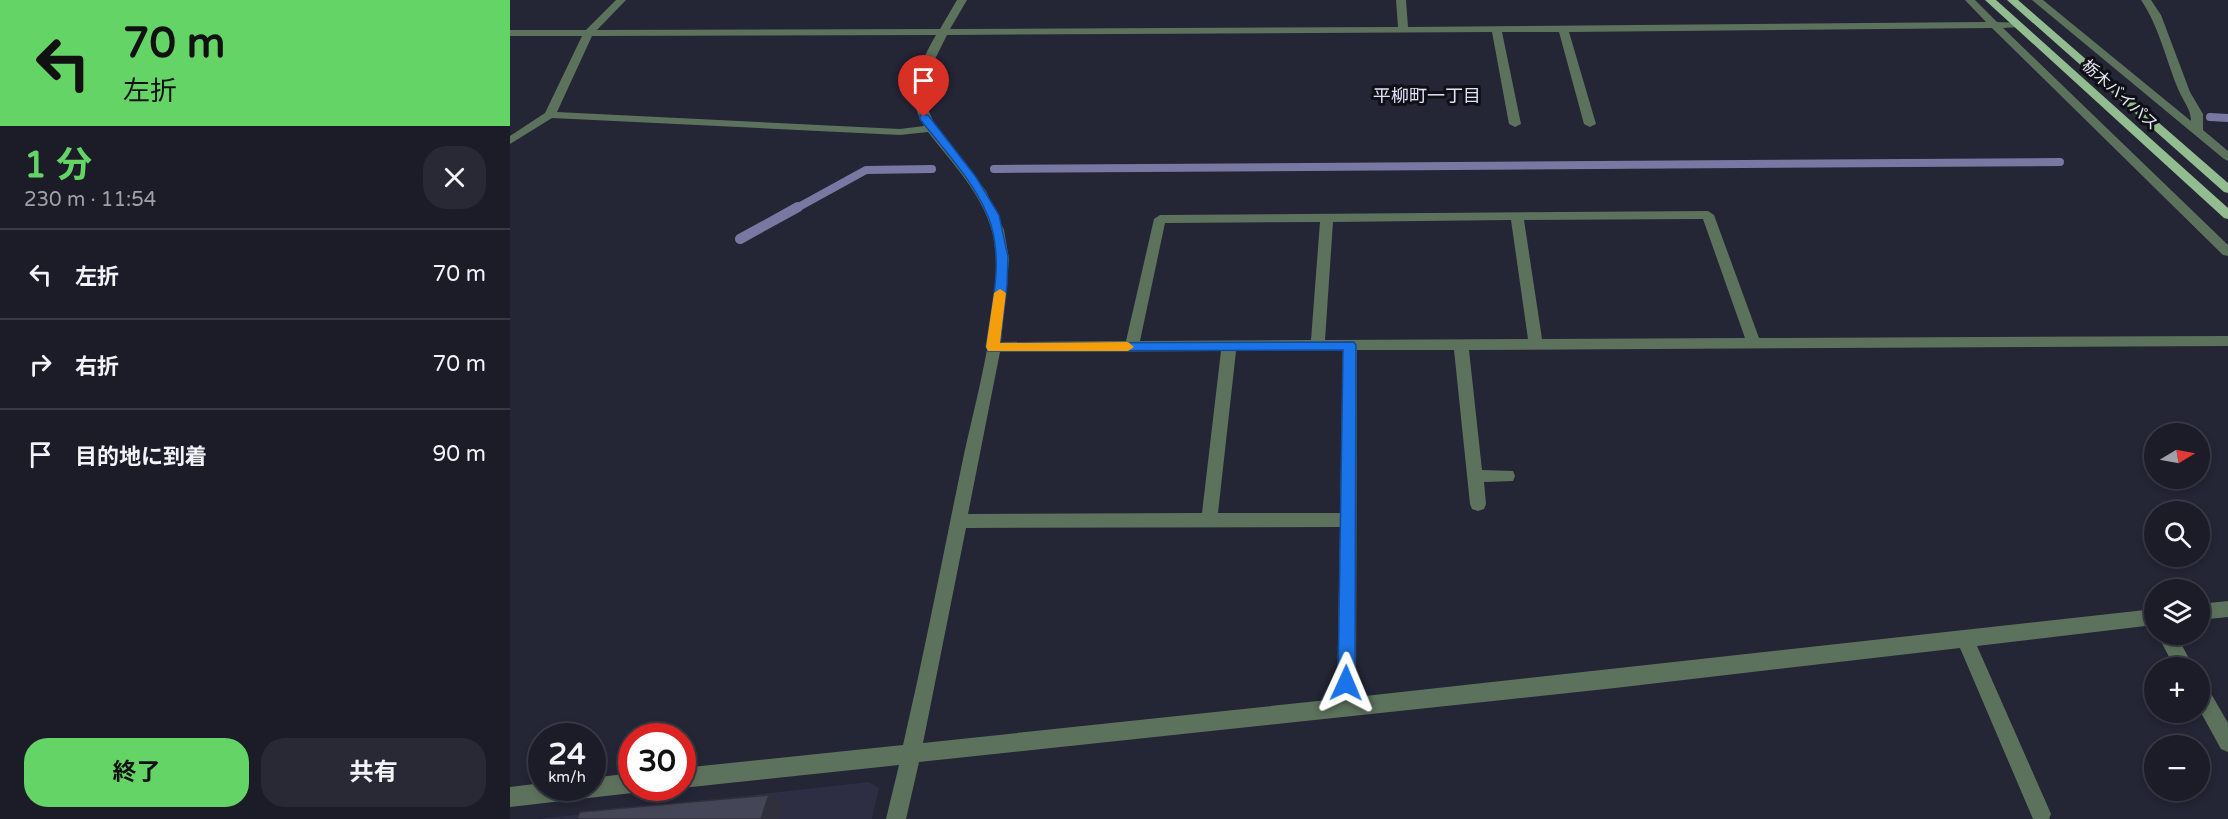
<!DOCTYPE html>
<html lang="ja">
<head>
<meta charset="utf-8">
<style>
  body { margin:0; font-family:"Varela Round","Noto Sans JP",sans-serif; background:#282934; color:#f1f3f6; height:100vh; display:flex; flex-direction:column; font-size:22px; white-space:nowrap }
  * { box-sizing:border-box; margin:0 }
  p { font-size:20px; color:#a0a1a8 }
  .icon { flex:none; width:33px; height:33px; fill:none; stroke:currentColor; stroke-width:2; stroke-linecap:round; stroke-linejoin:round }
  .map { position:relative; flex:1; overflow:hidden }
  .side { display:flex; flex-direction:column; background:#1b1c28; width:510px }
  .side>* { flex:none }
  .hud { background:#65d467; color:#111; overflow:hidden }
  .needle { width:39px; rotate:80deg }
  .buttons { position:absolute; left:1634px; top:423px; display:grid; gap:12px }
  .buttons a { display:grid; place-items:center; width:66px; height:66px; border-radius:50%; background:#1b1c28; box-shadow:0 3px 9px #0003,0 0 0 2px #393a45; font-size:30px }
  .speed { position:absolute; left:18px; top:723px; display:flex; gap:12px; font-size:30px; font-weight:700; text-align:center }
  .speed>* { display:grid; place-content:center; width:78px; height:78px; border-radius:50%; background:#1b1c28; box-shadow:0 3px 9px #0003,0 0 0 2px #393a45; line-height:1 }
  .speed small { font-size:15px; font-weight:400 }
  .speed .limit { border:9px solid #d22; background:#fff; color:#111 }
  .pin { position:absolute; display:grid; place-items:center; width:51px; height:51px; color:#fff; margin:-62px -26px; border-radius:50% 50% 50% 0; rotate:-45deg; box-shadow:0 0 6px #0007 }
  .pin .icon { rotate:45deg }
  .me { position:absolute; width:66px; margin:-33px; rotate:1deg; stroke-linejoin:round; filter:drop-shadow(0 0 4px #0008) }
  .turn { display:flex; align-items:center; gap:21px; height:126px; padding:0 24px; font-size:27px }
  .turn .icon { width:78px; height:78px; stroke-width:2.5 }
  .turn b { display:block; font-size:42px; line-height:51px }
  .round { display:grid; place-items:center; flex:none; width:63px; height:63px; border-radius:24px; background:#282934 }
  .overview { display:flex; align-items:center; justify-content:space-between; height:102px; padding:0 24px }
  h1 { font-size:36px; font-weight:700; line-height:45px; color:#65d467 }
  .button { display:flex; gap:12px; margin-top:auto; padding:12px 24px }
  .button a { flex:1; height:69px; border-radius:24px; background:#65d467; color:#111; font-size:24px; font-weight:700; line-height:69px; text-align:center }
  .button a+a { background:#282934; color:#f1f3f6 }
  ul { padding:0; list-style:none }
  li { display:flex; align-items:center; gap:18px; height:90px; padding:0 24px; border-top:2px solid #393a45 }
  li div { flex:1 }
  li b { display:block; font-size:22px }
  li em { font-style:normal }
  main { display:flex; flex:1; min-height:0 }
  .map>svg:first-child { display:block }
  .built { fill:#2d2e44 }
  .lines { fill:none; stroke-linecap:round; stroke-linejoin:round }
  .stream-far1 { stroke:#7878a2; stroke-width:8 }
  .stream { stroke:#7878a2; stroke-width:10 }
  .minor { fill:#5d725d; fill-rule:evenodd }
  .major { fill:#93bd91; fill-rule:evenodd }
  .shaded-wall { fill:#30303d }
  .building { fill:#444557; stroke:#30303d; stroke-width:1.5 }
  .route { fill:#1a73e8; stroke:#114b97; stroke-width:1.5 }
  .slow { fill:#f59e0b }
  .labels { text-anchor:middle; dominant-baseline:central; stroke-width:6; stroke-linejoin:round; paint-order:stroke }
  .far-street-label { font-size:16px; fill:#e9eaf5; stroke:#0f0f16 }
  .far-neighbourhood-label { font-size:18px; fill:#e0e2f8; stroke:#0f0f16 }
</style>
</head>
<body>
<main>
<section class="side">
<div class="hud">
<div class="turn"><svg class="icon" aria-label="left" viewBox="0 0 24 24"><path d="M17 20v-9H6M10 6l-5 5 5 5"/></svg><div><b>70 m</b>左折</div></div>
</div>
<div class="overview"><div><h1>1 分</h1><p>230 m · 11:54</p></div><a class="round"><svg class="icon" aria-label="close" viewBox="0 0 24 24"><path d="M6 6l12 12M18 6L6 18"/></svg></a></div>
<ul>
<li><svg class="icon" aria-label="left" viewBox="0 0 24 24"><path d="M17 20v-9H6M10 6l-5 5 5 5"/></svg><div><b>左折</b></div><em>70 m</em></li>
<li><svg class="icon" aria-label="right" viewBox="0 0 24 24"><path d="M7 20v-9h11M14 6l5 5-5 5"/></svg><div><b>右折</b></div><em>70 m</em></li>
<li><svg class="icon" aria-label="arrive" viewBox="0 0 24 24"><path d="M6 21V4h12l-3 4 3 4H6"/></svg><div><b>目的地に到着</b></div><em>90 m</em></li>
</ul>
<div class="button"><a>終了</a><a>共有</a></div>
</section>
<div class="map">
<svg width="1718" height="819" viewBox="0 0 1718 819">
  <rect width="100%" height="100%" fill="#242535"/>
  <path class="built" d="M359 782 369 788 362 819H28Z"/>
  <g class="lines">
    <path class="stream-far1" d="M1700 117 1718 118
      M484 169 1550 162
      M285 209 356 170 422 169"/>
    <path class="stream" d="M230 239 288 207"/>
    <path class="minor" d="M106 0H116L87 30 430 29 447 0H457L440 29 888 27 886 0H896L898 27 1476 22 1455 0H1465L1487 22 1511 23V27L1493 28 1718 245V256L1713 255 1482 28 1059 32 1086 124 1080 127 1074 124 1049 32H992L1011 124 1005 127 999 124 982 32 437 35 420 69 415 103 425 125 476 191 494 230 499 259 491 342 616 341 644 219 650 215 1198 211 1204 215 1249 338 1718 336V346L959 350 972 470 1003 471 1005 476 1003 481 974 482 976 504 974 509 968 511 962 509 960 504 944 350H847L846 697 1644 609V625L1467 646 1538 807 1541 814 1539 819H1523L1450 648 1105 688 409 762 396 819H376L389 765 172 788V768L393 745C415 650 433 555 453 459 466 398 497 290 482 231 471 192 442 163 418 132L390 135 42 118 0 144V136L35 113 72 36H0V30H76ZM426 35C410 63 394 95 414 126L390 129 47 112 82 36ZM1193 219 1235 338 1032 339 1014 220ZM1001 220 1018 339 815 340 823 222ZM810 222 801 340 630 341 655 223ZM833 350 830 513H708L726 351ZM711 351 692 513 458 514 490 352ZM830 527 827 699 413 743 456 528Z
      M1522 0H1533L1681 121C1681 110 1674 102 1669 91 1656 61 1650 28 1631 0H1641L1651 15 1680 92 1693 114V130L1718 151V161L1714 159Z
      M1718 601V617L1689 620V604Z
      M1647 634H1666L1684 668H1665Z
      M1689 682 1696 685 1718 723V752L1711 749 1689 709Z
      M122 773V788H130L122 793 0 807V787L32 783V788H82V778Z"/>
    <path class="major" d="M1475 0H1486L1718 208V219L1714 218Z
      M1497 0H1508L1718 183V193L1714 192Z"/>
  </g>
  <path class="shaded-wall" d="M259 795 272 804 268 819H251Z"/>
  <path class="building" d="M259 795 251 819H67L70 812Z"/>
  <path class="route" d="M410 115H418L466 177 489 215 498 257 497 285 490 343 844 342 846 345 845 683 842 689 836 691 830 689 828 683 833 350 478 351 476 347C482 306 495 254 477 214 462 179 433 149 410 119Z"/>
  <path class="slow" d="M490 289 496 293 490 343 618 342 624 347 618 351H478L476 347 484 293Z"/>
  <g class="labels">
    <g class="far-street-label">
      <text transform="translate(1610 95) rotate(42)">栃木バイパス</text>
    </g>
    <g class="far-neighbourhood-label">
      <text x="917" y="96">平柳町一丁目</text>
    </g>
  </g>
</svg>
<div class="buttons">
<a><svg class="needle" viewBox="-14 -14 28 28"><path d="M0-13l5 13h-10z" fill="#e53935"/><path d="M0 13l5-13h-10z" fill="#a0a1a8"/></svg></a>
<a><svg class="icon" aria-label="search" viewBox="0 0 24 24"><circle cx="10" cy="10" r="6"/><path d="M15 15l6 6"/></svg></a>
<a><svg class="icon" aria-label="layers" viewBox="0 0 24 24"><path d="M12 4l9 5-9 5-9-5zM3 14l9 5 9-5"/></svg></a>
<a>+</a>
<a>−</a>
</div>
<div class="speed"><div>24<small>km/h</small></div><div class="limit">30</div></div>
<div class="pin" style="left:414px;top:117px;background:#d93025"><svg class="icon" aria-label="arrive" viewBox="0 0 24 24"><path d="M6 21V4h12l-3 4 3 4H6"/></svg></div>
<svg class="me" style="left:836px;top:683px" viewBox="-20 -20 40 40"><path d="M0-17L14 15 0 8-14 15z" fill="#1a73e8" stroke="#fff" stroke-width="4"/></svg>
</div>
</main>
</body>
</html>
